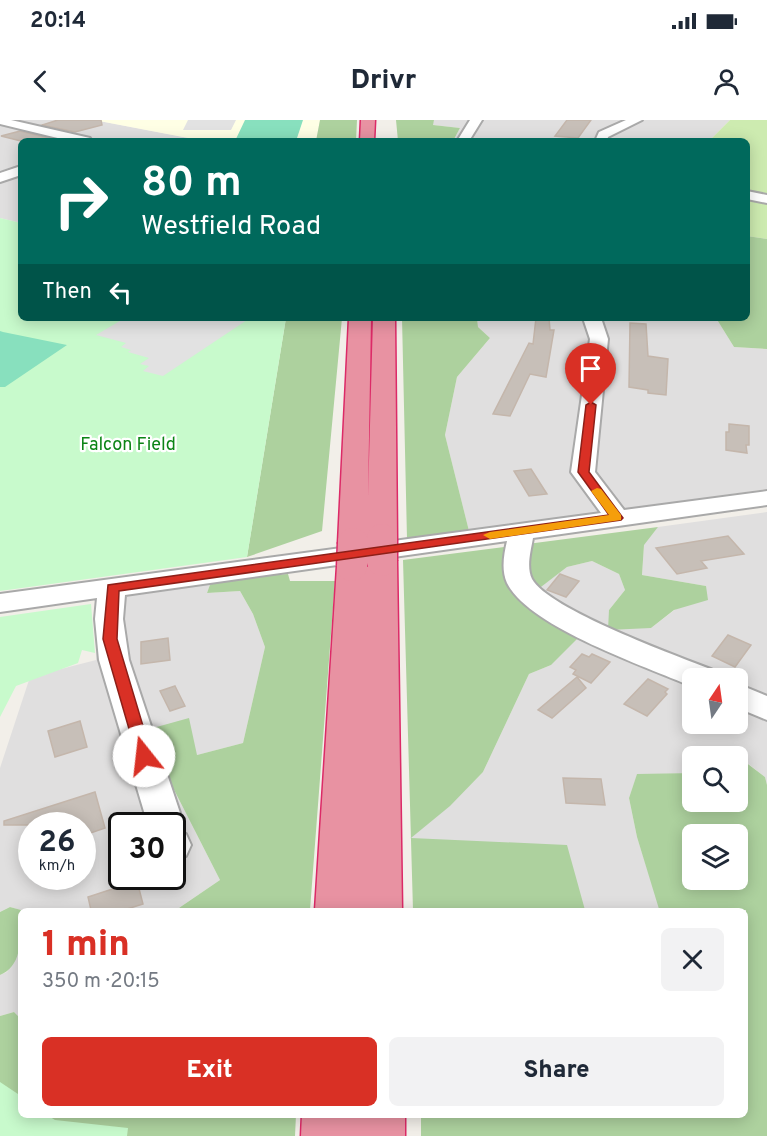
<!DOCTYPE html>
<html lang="en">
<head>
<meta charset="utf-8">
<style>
  body { margin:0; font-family:Overpass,sans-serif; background:#f2f2f3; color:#1f2937; height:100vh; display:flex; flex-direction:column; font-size:22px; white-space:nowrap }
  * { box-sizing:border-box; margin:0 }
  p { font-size:20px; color:#747a83 }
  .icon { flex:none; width:33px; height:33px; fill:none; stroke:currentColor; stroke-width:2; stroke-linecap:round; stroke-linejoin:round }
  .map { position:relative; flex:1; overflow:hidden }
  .sheet { position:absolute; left:18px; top:788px; width:730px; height:210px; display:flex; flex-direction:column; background:#fff; border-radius:9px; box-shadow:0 3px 15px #0003 }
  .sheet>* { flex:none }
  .top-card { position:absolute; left:18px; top:18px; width:732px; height:183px; border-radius:9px; box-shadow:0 3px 15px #0003; background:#00695c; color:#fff; overflow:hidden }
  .needle { width:39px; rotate:13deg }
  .controls { position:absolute; left:682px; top:548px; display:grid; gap:12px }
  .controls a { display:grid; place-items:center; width:66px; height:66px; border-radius:9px; background:#fff; box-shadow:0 3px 15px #0003; font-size:30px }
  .speed { position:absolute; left:18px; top:692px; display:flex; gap:12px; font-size:30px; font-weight:700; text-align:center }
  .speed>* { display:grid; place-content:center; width:78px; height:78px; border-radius:50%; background:#fff; box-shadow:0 3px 15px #0003; line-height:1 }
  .speed small { font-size:15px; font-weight:400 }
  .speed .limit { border:3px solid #111; border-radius:9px; background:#fff; color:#111 }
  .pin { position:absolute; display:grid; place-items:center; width:51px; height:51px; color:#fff; margin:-62px -26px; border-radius:50% 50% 50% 0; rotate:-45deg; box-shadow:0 0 6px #0007 }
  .pin .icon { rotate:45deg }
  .me { position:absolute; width:66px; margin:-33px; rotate:344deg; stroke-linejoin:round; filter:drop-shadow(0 0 4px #0008) }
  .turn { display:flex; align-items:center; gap:21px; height:126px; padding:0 24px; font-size:27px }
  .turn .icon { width:78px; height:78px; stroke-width:2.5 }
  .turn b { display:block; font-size:42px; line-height:51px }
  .then { display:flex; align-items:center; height:57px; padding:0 24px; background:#0003; gap:12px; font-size:22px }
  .round { display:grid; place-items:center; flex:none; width:63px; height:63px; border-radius:9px; background:#f2f2f3 }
  .headline { display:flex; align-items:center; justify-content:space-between; height:102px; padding:0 24px }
  h1 { font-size:36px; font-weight:800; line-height:45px; color:#d93025 }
  .action { display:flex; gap:12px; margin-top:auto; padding:12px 24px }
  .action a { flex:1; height:69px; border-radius:9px; background:#d93025; color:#fff; font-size:24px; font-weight:800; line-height:69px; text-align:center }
  .action a+a { background:#f2f2f3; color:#1f2937 }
  .status { display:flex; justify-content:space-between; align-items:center; height:42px; padding:0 30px; background:#fff; direction:ltr }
  .status svg { height:16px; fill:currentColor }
  header { display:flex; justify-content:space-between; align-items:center; height:78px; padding:0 24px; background:#fff; font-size:27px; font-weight:800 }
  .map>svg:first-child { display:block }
  .residential { fill:#e0dfdf; fill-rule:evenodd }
  .education { fill:#ffffe5 }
  .grass { fill:#cdebb0 }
  .forest { fill:#add19e; fill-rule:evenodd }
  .park { fill:#c8facc }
  .pitch { fill:#88e0be }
  .parking { fill:#e2e2e2 }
  .building { fill:#c7bfb8; stroke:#c4b6ab; stroke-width:1.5 }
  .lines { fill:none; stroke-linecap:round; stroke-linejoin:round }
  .minor-casing { stroke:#a9a9a9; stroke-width:4 }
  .highway-casing { stroke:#dc2a67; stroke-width:3 }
  .minor { fill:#fff; fill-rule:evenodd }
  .highway { fill:#e892a2; fill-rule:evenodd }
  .highway-bridge-casing { stroke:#dc2a67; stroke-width:33; stroke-linecap:butt }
  .highway-bridge { stroke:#e892a2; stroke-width:30 }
  .route { fill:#d93025; stroke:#8d1f18; stroke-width:1.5 }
  .slow { fill:#f59e0b }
  .labels { text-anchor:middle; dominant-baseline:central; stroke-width:4.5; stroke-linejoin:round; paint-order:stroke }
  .far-park-label { font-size:18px; fill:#0c8416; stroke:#fff }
</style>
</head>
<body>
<div class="status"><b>20:14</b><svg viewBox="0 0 49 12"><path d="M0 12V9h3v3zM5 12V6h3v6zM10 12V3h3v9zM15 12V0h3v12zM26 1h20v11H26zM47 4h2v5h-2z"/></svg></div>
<header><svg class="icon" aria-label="back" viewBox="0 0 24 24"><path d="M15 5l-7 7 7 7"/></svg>Drivr<svg class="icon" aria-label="person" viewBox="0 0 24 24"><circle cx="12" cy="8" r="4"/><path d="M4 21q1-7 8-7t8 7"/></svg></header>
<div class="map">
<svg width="767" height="1016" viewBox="0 0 767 1016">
  <rect width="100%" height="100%" fill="#f2efe9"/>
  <path class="residential" d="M0 0H94L204 21H21V103L0 98Z
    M434 0H730L709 21H453L460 8 432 5Z
    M477 198H716L734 227 767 229V369L469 411 445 315 457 257 490 218 478 207Z
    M767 392V665L765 657 741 638 738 639V636H693L692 653 637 655 629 678 637 717 660 789 585 790 410 718 449 686 483 652 529 554 551 545 536 470 567 447 592 441 619 454 625 470 609 490 651 508 706 466 642 455 644 424 658 407ZM693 558H738V603H693Z
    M212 459 207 473 240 471 253 494 265 527 243 623 197 635 167 656 220 760 176 790H21L10 787 0 792V648L30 557 96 540 100 480ZM32 705H82V756H32ZM122 705H172V756H122Z
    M21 828V899L14 892 0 896V855L7 852Z"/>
  <path class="education" d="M94 0H320L316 21H204Z"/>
  <path class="grass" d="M730 0H767V119L747 116V21H709Z"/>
  <path class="forest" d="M320 0H357L356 21H316Z
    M396 0H434L433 5 460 8 453 21H398Z
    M747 116 767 119V229L734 227 716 198H747Z
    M286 198H342L322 411 247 437Z
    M402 198H477L478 207 490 218 457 257 445 315 469 411 407 419Z
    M658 407 644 425 642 455 706 466 708 480 674 490 651 508 608 510 609 490 625 470 619 454 592 441 567 447 537 470 578 518 551 545 529 554 483 652 450 686 411 718 567 725 585 790 659 789 637 717 629 678 637 654 693 653V681H738V639L740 638 765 657 767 665V1016H421V995L746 994V790H413L403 440ZM693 714H738V759H693Z
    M288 454 290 461H335L310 790H176L220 760 167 656 153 608 189 598 197 635 243 623 265 527 253 494 240 471 207 473 212 459Z
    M10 787 21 790C20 812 25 845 0 855V792Z
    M14 892 21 899V994L296 995 295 1016H0V896Z"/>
  <path class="park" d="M0 98 21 103V198H286L247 437 0 471Z
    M91 484 95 533 82 530 78 543 16 566 0 597V497Z
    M0 962 21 976V994L47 995 55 1000 128 1008 127 1016H0Z"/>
  <path class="pitch" d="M245 0H303L296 21H235Z
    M0 211 3 212 67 225 5 267H0Z"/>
  <path class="parking" d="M188 0H236L231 10H183Z
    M125 198H250L163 256 143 251 149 246 140 244 149 238 128 232 131 230 121 227 126 223 96 215Z"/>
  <path class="building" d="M58 0H101L102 5 75 12 42 5Z
    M567 0H591L578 18 555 16Z
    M20 11 52 19 21 21 1 16Z
    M536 198H549L550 210H554L546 257 530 254 510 296 493 294 529 223 533 224Z
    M630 203 646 204 648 236 668 239 666 275 648 273V270L629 267Z
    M729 304 749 306V325H746L747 333 726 330V312H729Z
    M531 349 547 374 529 376 514 351Z
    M728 416 744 434 701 441 707 448 677 454 656 428Z
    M560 454 579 461 566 477 547 470Z
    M728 515 751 525 735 547 712 536Z
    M168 518 170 540 141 544V522Z
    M582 534 589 537 592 534 610 542 591 563 573 554 576 550 570 547Z
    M577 557 586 568 552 598 538 590Z
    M648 559 668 569 665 572 667 574 647 596 624 584Z
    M175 566 185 586 170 591 160 571Z
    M80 601 87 627 55 637 48 611Z
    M563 658 601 659 605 685 566 683Z
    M95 672 105 708 82 716V705H4V701Z
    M137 761 143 784 124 790H91L88 777Z"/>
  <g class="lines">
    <defs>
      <path id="minor" d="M0 0H11L90 18 92 21H70L0 4Z
        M470 0H482L469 21H457Z
        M626 0H642L608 17 607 21H595L599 12Z
        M21 46V55L0 62V53Z
        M747 71 767 75V83L747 79Z
        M583 198H601L608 219 595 352 624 390 767 371V385L533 418C531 430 526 447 532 459 548 489 677 536 713 550L717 558H693L691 566C645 546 529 507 507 463 501 450 504 434 507 421L125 475 123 499 129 540 184 705 180 712 186 714 191 725 186 736 172 740V705H148L99 540 95 499 97 478 0 492V474L601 393 571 352 590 219Z
        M738 564 767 576V600L738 588Z"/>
      <path id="highway" d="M361 0H375L374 21H360Z
        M349 198H371L368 377 373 198H395L397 419 392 425 382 428 372 425 368 420 364 429 353 432 342 429 338 423Z
        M382 432 393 434 397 441 402 790H315L337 446 341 439 352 436 363 439 367 445 371 434Z
        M302 994H405V1016H301Z"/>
    </defs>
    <use href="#minor" class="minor-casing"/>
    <use href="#highway" class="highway-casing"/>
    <use href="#minor" class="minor"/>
    <use href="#highway" class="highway"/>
    <defs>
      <path id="highway-bridge" d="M382 419V441
        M352 446 353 423"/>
    </defs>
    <use href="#highway-bridge" class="highway-bridge-casing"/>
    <use href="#highway-bridge" class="highway-bridge"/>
  </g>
  <path class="route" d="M591 282 596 285 589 352 623 398 621 400 119 471 117 519 152 636 149 640H138L103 519 108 465 609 395 578 352 586 285Z"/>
  <path class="slow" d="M597 368 601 369 621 395V400L490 419 483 415 490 412 609 395 591 371Z"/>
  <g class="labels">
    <g class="far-park-label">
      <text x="128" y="325">Falcon Field</text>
    </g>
  </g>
</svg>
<div class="controls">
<a><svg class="needle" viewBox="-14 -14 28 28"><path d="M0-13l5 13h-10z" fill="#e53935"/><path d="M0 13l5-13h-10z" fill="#747a83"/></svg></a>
<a><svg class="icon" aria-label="search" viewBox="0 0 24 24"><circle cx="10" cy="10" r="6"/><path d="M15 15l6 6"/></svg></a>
<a><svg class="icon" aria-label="layers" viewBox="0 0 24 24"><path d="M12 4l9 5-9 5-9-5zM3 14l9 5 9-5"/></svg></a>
</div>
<div class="speed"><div>26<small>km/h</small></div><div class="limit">30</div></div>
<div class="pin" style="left:591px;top:285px;background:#d93025"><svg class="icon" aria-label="arrive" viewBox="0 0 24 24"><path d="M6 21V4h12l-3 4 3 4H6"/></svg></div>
<svg class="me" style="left:144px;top:636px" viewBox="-20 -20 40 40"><circle r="19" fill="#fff"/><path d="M0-13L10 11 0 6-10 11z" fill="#d93025"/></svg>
<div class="top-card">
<div class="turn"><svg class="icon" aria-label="right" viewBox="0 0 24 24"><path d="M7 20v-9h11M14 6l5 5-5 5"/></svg><div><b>80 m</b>Westfield Road</div></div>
<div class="then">Then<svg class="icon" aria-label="left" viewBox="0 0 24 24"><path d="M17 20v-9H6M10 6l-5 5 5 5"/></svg></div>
</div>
<section class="sheet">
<div class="headline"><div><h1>1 min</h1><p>350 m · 20:15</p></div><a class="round"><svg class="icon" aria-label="close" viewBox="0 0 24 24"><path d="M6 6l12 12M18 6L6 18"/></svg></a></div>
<div class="action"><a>Exit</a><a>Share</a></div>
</section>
</div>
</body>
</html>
